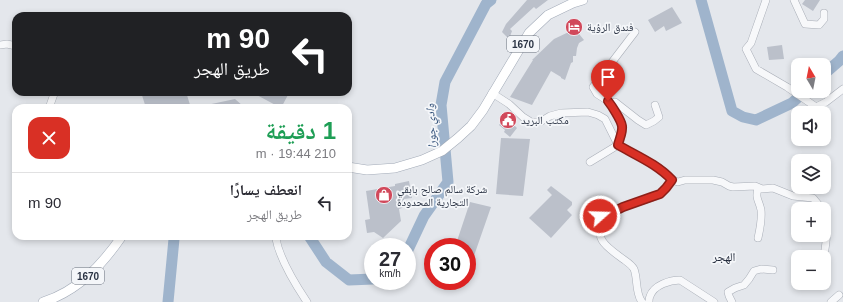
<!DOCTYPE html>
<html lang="ar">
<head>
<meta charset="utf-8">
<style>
  body { margin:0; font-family:Helvetica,"Noto Naskh Arabic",sans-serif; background:#f2f2f3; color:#2b2b33; direction:rtl; height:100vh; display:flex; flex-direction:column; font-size:15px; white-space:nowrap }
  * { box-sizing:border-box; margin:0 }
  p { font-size:13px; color:#7c7c81 }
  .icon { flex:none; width:22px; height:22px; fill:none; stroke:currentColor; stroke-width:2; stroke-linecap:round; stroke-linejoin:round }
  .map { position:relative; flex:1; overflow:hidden; direction:ltr }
  .details { position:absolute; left:12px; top:104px; width:340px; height:136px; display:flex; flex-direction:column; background:#fff; border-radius:12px; box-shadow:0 2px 6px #0003; direction:rtl }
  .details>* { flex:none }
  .banner { position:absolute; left:12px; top:12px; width:340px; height:84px; border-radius:12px; box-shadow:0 2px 6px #0003; direction:rtl; background:#202124; color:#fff; overflow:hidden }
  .needle { width:26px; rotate:350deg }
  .tools { position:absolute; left:791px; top:58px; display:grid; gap:8px }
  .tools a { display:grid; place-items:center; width:40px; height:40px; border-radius:8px; background:#fff; box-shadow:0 2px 6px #0003; font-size:20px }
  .speed { position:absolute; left:364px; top:238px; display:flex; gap:8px; font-size:20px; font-weight:700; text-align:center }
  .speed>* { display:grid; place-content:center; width:52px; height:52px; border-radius:50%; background:#fff; box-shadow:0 2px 6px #0003; line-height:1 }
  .speed small { font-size:10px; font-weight:400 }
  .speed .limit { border:6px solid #d22; background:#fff; color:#111 }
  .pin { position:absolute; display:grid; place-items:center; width:34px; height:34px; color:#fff; margin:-41px -17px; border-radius:50% 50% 50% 0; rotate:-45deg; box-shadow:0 0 4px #0007 }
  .pin .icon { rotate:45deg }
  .me { position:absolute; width:44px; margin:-22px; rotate:70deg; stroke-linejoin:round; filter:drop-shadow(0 0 3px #0008) }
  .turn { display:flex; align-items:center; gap:14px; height:84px; padding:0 16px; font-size:18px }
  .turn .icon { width:52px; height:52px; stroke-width:2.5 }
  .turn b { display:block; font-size:28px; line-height:34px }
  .round { display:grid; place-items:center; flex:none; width:42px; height:42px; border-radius:12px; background:#f2f2f3 }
  .headline { display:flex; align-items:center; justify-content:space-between; height:68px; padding:0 16px }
  h1 { font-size:24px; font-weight:700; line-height:30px; color:#1e9e55 }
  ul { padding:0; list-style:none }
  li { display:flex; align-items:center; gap:12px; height:60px; padding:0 16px; border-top:1px solid #e1e1e2 }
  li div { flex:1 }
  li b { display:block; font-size:15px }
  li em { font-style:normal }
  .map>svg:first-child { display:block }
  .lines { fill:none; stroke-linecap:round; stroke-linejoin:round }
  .river { stroke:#9fb4cc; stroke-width:11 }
  .building { fill:#bbc0ca }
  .minor-casing { stroke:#a9aeb7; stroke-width:8 }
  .major-casing { stroke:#a3abb8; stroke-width:10 }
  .minor { stroke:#f7f8fa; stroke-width:7 }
  .major { stroke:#fff; stroke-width:9 }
  .route-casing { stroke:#8d1f18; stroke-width:10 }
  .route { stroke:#d93025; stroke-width:7 }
  .labels { text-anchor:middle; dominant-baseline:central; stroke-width:3.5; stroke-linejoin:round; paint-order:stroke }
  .shield { fill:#f4f6f9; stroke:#676e7b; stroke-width:1 }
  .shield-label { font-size:10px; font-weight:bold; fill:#2b3445 }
  .poi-label { font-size:11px; fill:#2b3445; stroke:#f4f6f9; text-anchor:start }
  .water-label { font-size:12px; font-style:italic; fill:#34527a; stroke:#f4f6f9 }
  .neighbourhood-label { font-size:12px; fill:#1d2536; stroke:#f4f6f9 }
</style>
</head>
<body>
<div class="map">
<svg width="843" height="302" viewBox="0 0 843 302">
  <rect width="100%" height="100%" fill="#e4e7ec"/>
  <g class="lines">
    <path class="river" d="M701 0 732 111 743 117 756 120 792 103 805 91
      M824 74 839 61 843 56
      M309 236 326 262 349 280 373 279
      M407 252 424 216 448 182 441 105 445 82 486 4 491 0
      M168 302 174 239 175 236"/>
  </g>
  <path class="building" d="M527 0H548L536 9 534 7 510 29 512 31 509 39 502 32 506 24Z
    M805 0H820L813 11 802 4Z
    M672 7 682 23 666 31 664 26 655 32 648 20Z
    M575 29 584 40 579 43 577 48 576 56H573V62L571 63 565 80 561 78V77L551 71 532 105 510 97 533 60H532L554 39Z
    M782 45 784 59 769 60 767 47Z
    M141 92H186L191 108H146Z
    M251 92H286L289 93 281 108Z
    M235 99 243 106 233 108H202V106Z
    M506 117 517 128 510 137 504 132 505 130 499 125Z
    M501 138 530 139 523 196 496 194Z
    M409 181 412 198 404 199 405 207 399 209 401 221 383 238 374 232 367 233 365 220 370 219 366 191 395 186V184Z
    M551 186 572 202V205L567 210 572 215 551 238 529 218 552 195 547 190Z
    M470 202 491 207 468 273 467 272V247H455Z"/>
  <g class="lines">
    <defs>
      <path id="minor" d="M766 0 751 43 746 49 756 69 787 87 816 107 826 102 843 89
        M794 0 805 24 819 25 824 19V13
        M0 45 7 44 16 46
        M492 93 509 104 523 117 531 122H540L550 116 561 113 588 112 598 115 605 119 618 145 653 164 665 172 672 180 666 188 660 194 654 197 623 207 617 210 606 212 600 216C596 241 604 245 623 259 627 262 631 264 634 269 638 279 635 293 642 302
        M49 108 54 94V92
        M615 109 608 101 597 94 593 87 635 32
        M590 162 618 145 622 128V125L615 109V102L638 120 646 125 654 121 659 117 655 105
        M672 180 678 182 685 180H713L722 182 729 186 733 187 755 186 762 189 773 188 793 196 813 198 818 204 820 209
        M758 238C760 229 762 219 761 210 759 200 755 199 758 188
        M276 239C280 260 295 284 307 302
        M824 257C825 246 829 233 824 222
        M649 302C649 300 649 298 650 296 654 285 670 280 680 280L714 302
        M732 302 729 296 728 292 735 288 744 285 749 279 754 271 761 269 773 270
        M831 302 839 295"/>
      <path id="major" d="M348 167 367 170 395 168 422 160 442 151 458 138 471 126 483 110 529 33 548 15 573 3 583 0
        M43 302C78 291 102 265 122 236"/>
    </defs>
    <use href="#minor" class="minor-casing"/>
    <use href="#major" class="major-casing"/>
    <use href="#minor" class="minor"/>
    <use href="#major" class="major"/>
  </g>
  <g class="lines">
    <defs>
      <path id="route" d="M600 216 606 212 617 210 623 207 654 196 660 194 666 188 672 180C657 164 637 156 618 145 619 140 623 132 622 126 621 120 612 106 608 101"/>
    </defs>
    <use href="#route" class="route-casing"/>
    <use href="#route" class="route"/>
  </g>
  <defs>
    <symbol id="hotel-disc" viewBox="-11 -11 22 22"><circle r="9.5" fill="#d1495b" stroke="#f4f6f9"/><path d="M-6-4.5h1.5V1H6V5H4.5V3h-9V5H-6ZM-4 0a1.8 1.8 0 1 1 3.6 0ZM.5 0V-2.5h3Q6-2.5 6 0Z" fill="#fff"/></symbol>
    <symbol id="civic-disc" viewBox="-11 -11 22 22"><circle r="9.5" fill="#d1495b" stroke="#f4f6f9"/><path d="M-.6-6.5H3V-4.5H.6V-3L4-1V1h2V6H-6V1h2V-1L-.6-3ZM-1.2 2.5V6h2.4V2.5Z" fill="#fff"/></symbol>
    <symbol id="shop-disc" viewBox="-11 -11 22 22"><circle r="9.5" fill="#d1495b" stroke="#f4f6f9"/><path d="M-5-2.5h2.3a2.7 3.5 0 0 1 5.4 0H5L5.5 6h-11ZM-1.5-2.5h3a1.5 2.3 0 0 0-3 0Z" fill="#fff"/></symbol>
  </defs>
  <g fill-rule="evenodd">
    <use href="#hotel-disc" x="564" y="17" width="20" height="20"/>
    <use href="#civic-disc" x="498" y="110" width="20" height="20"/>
    <use href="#shop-disc" x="374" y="185" width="20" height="20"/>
  </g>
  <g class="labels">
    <g class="shield">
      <rect x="507" y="36" width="32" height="16" rx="3"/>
      <rect x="72" y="268" width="32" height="16" rx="3"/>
    </g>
    <g class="shield-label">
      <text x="523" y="44">1670</text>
      <text x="88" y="276">1670</text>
    </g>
    <g class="poi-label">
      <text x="587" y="27">فندق الرؤية</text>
      <text x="521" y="120">مكتب البريد</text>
      <text x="397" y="189">شركة سالم صالح بابقي<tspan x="397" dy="13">التجارية المحدودة</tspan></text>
    </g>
    <g class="water-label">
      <text transform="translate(431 126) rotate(-93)">وادي جورا</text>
    </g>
    <g class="neighbourhood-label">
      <text x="724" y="257">الهجر</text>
    </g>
  </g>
</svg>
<div class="tools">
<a><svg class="needle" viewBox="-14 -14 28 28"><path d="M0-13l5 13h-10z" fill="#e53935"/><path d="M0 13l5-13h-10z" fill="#7c7c81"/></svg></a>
<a><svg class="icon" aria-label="sound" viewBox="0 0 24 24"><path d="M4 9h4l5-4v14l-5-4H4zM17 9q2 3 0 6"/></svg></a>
<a><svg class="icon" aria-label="layers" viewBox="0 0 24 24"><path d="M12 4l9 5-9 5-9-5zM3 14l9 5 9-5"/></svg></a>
<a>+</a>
<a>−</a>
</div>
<div class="speed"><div>27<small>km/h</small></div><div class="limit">30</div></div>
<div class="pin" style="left:608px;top:101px;background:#d93025"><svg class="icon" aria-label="arrive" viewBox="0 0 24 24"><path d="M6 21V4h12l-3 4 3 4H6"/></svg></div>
<svg class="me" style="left:600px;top:216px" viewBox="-20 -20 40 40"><circle r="17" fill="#d93025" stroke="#fff" stroke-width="3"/><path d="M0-11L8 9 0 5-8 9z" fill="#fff"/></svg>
<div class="banner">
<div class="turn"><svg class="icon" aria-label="left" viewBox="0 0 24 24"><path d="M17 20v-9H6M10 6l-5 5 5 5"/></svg><div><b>90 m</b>طريق الهجر</div></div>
</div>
<section class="details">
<div class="headline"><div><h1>1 دقيقة</h1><p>210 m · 19:44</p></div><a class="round" style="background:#d93025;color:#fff"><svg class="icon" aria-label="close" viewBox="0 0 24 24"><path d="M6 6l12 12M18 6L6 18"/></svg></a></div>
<ul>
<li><svg class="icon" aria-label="left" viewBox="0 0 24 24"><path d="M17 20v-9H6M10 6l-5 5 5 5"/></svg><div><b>انعطف يسارًا</b><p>طريق الهجر</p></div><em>90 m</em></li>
</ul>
</section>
</div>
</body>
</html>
